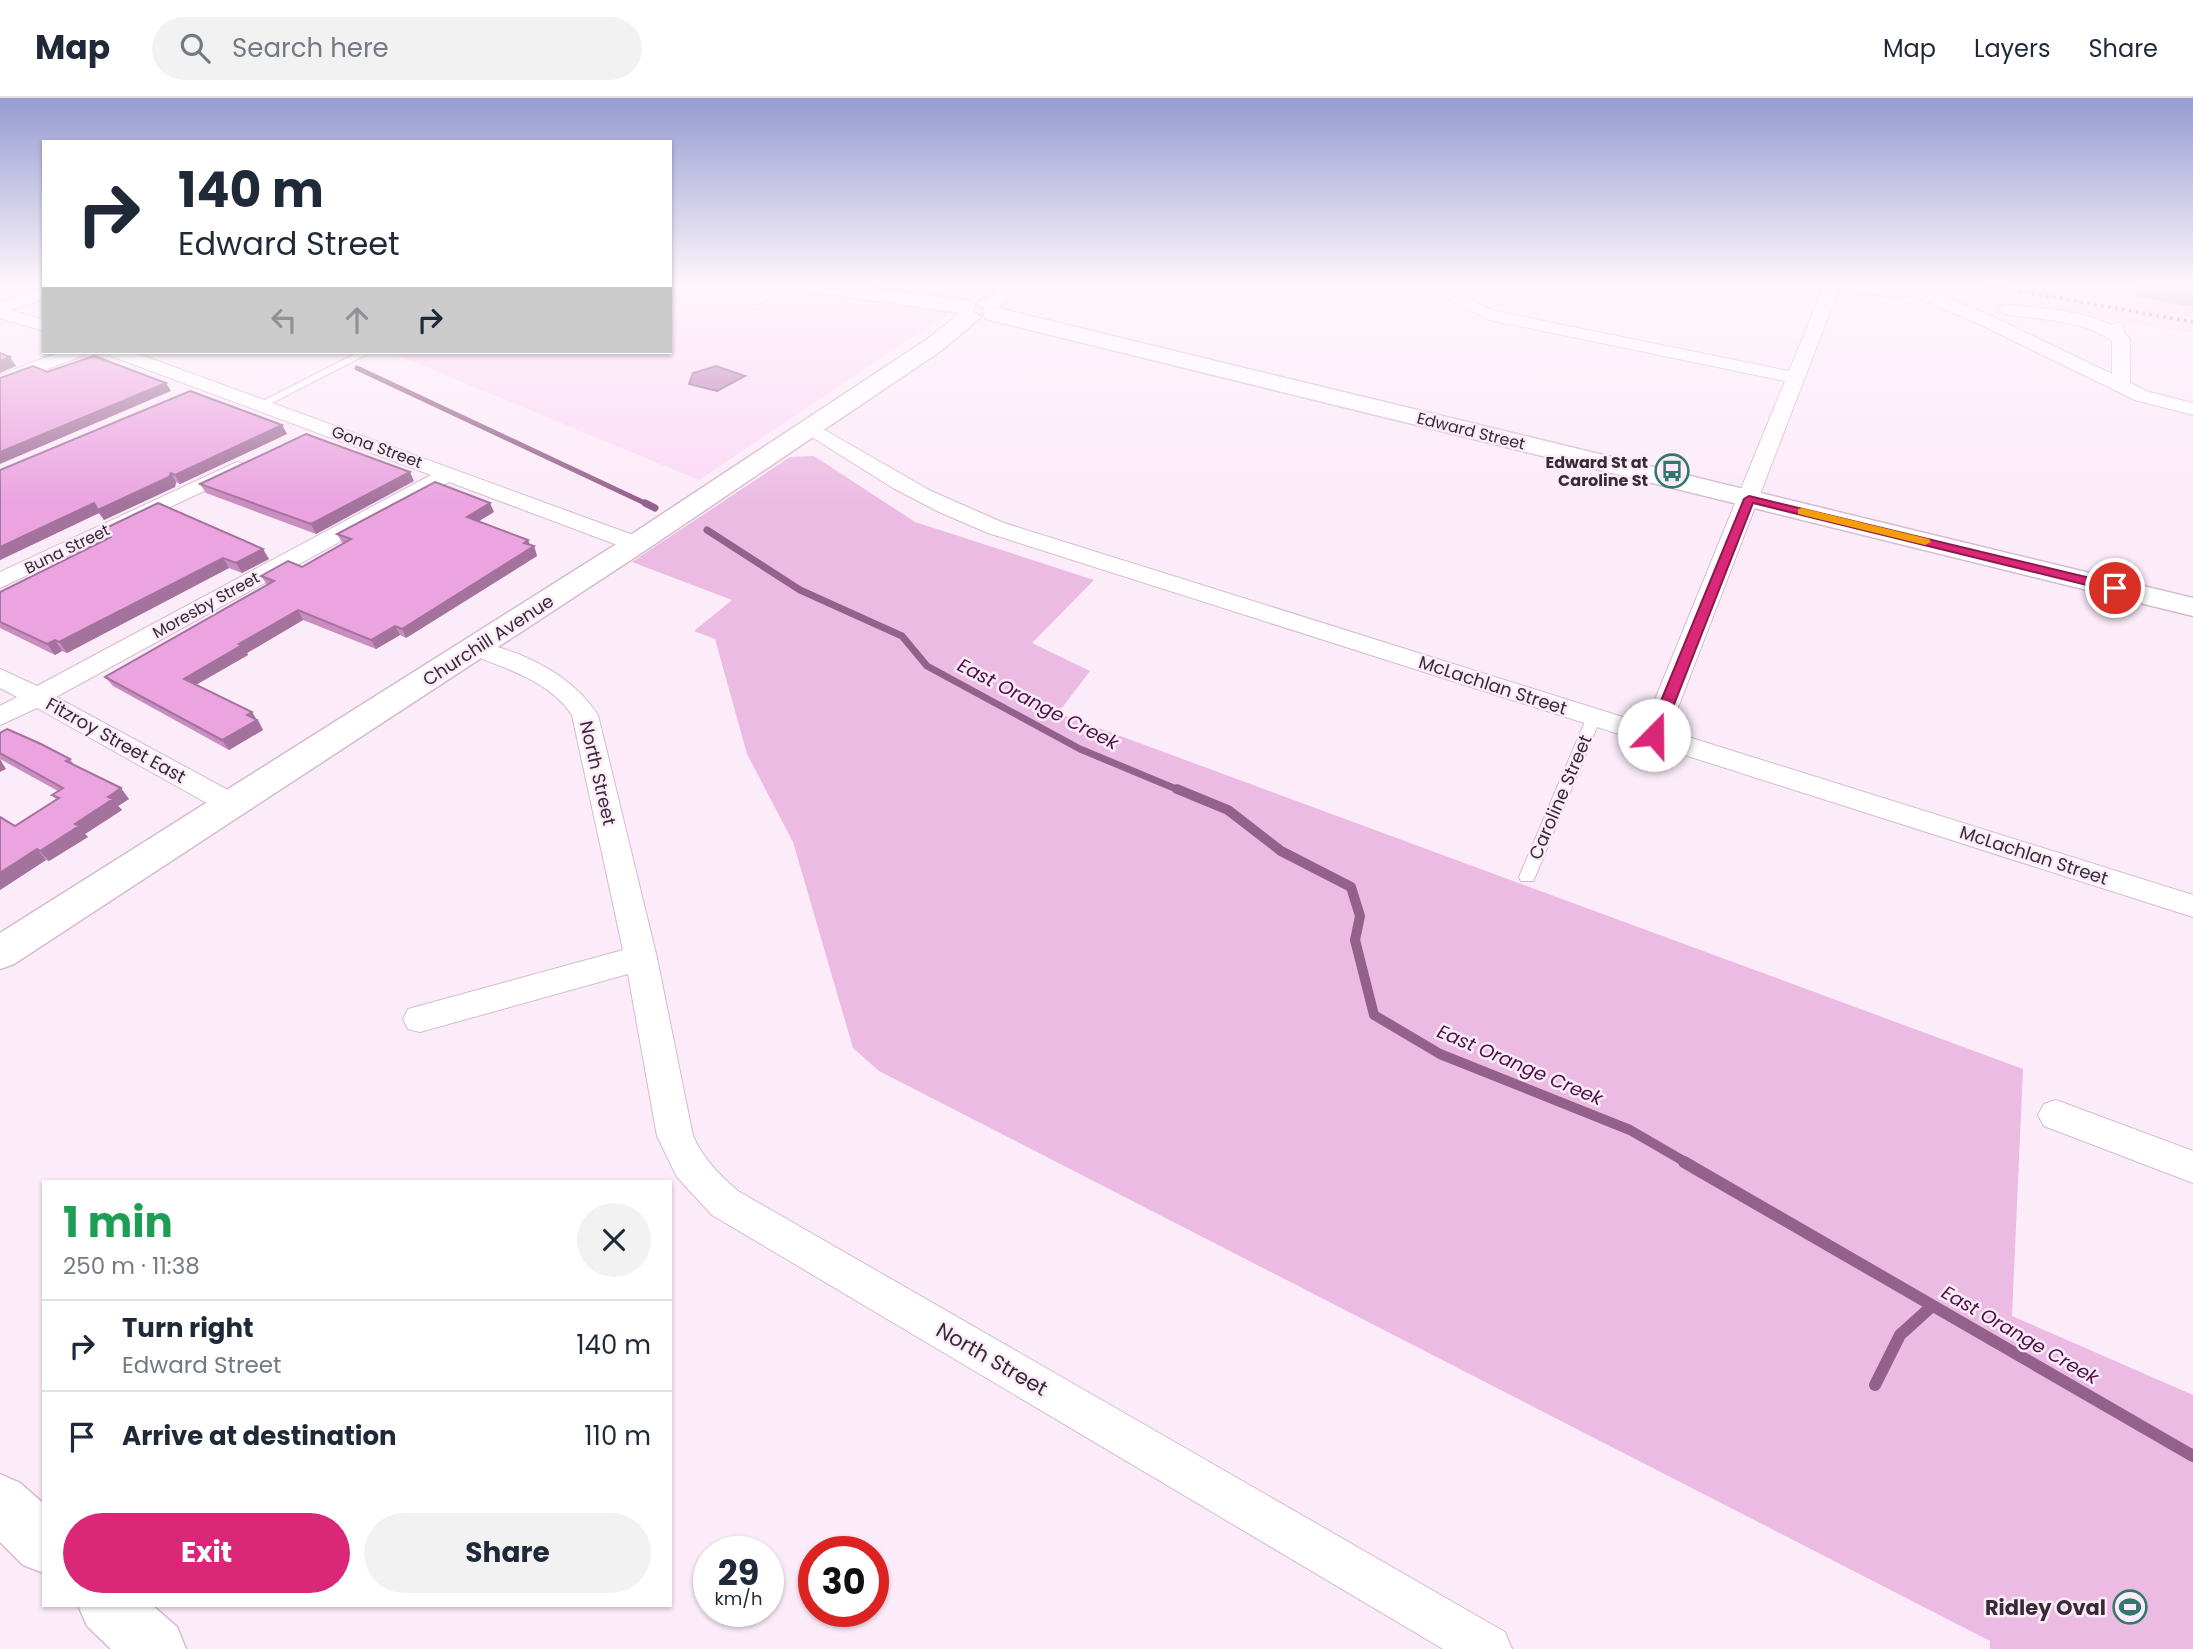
<!DOCTYPE html>
<html lang="en">
<head>
<meta charset="utf-8">
<style>
  body { margin:0; font-family:Poppins,sans-serif; background:#f2f2f3; color:#1f2937; height:100vh; display:flex; flex-direction:column; font-size:26px; white-space:nowrap }
  * { box-sizing:border-box; margin:0 }
  p { font-size:23px; color:#747a83 }
  .icon { flex:none; width:38px; height:38px; fill:none; stroke:currentColor; stroke-width:2; stroke-linecap:round; stroke-linejoin:round }
  .map { position:relative; flex:1; overflow:hidden }
  .drawer { position:absolute; left:42px; top:1082px; width:630px; height:427px; display:flex; flex-direction:column; background:#fff; border-radius:0px; box-shadow:0 2px 5px #0004 }
  .drawer>* { flex:none }
  .guide { position:absolute; left:42px; top:42px; width:630px; height:214px; border-radius:0px; box-shadow:0 2px 5px #0004; background:#fff; color:#1f2937; overflow:hidden }
  .speed { position:absolute; left:693px; top:1438px; display:flex; gap:14px; font-size:35px; font-weight:700; text-align:center }
  .speed>* { display:grid; place-content:center; width:91px; height:91px; border-radius:50%; background:#fff; box-shadow:0 2px 5px #0004; line-height:1 }
  .speed small { font-size:18px; font-weight:400 }
  .speed .limit { border:10px solid #d22; background:#fff; color:#111 }
  .pin { position:absolute; display:grid; place-items:center; width:60px; height:60px; color:#fff; margin:-30px; border:4px solid #fff; border-radius:50%; box-shadow:0 2px 7px #0007 }
  .me { position:absolute; width:77px; margin:-38px; rotate:22deg; stroke-linejoin:round; filter:drop-shadow(0 0 5px #0008) }
  .turn { display:flex; align-items:center; gap:24px; height:147px; padding:0 21px; font-size:32px }
  .turn .icon { width:91px; height:91px; stroke-width:2.5 }
  .turn b { display:block; font-size:49px; line-height:60px }
  .lanes { display:flex; align-items:center; height:66px; padding:0 21px; background:#0003; justify-content:center; gap:35px; direction:ltr }
  .lanes .off { opacity:.35 }
  .round { display:grid; place-items:center; flex:none; width:74px; height:74px; border-radius:37px; background:#f2f2f3 }
  .overview { display:flex; align-items:center; justify-content:space-between; height:119px; padding:0 21px }
  h1 { font-size:42px; font-weight:700; line-height:52px; color:#1e9e55 }
  .cta { display:flex; gap:14px; margin-top:auto; padding:14px 21px }
  .cta a { flex:1; height:80px; border-radius:42px; background:#db2777; color:#fff; font-size:28px; font-weight:700; line-height:80px; text-align:center }
  .cta a+a { background:#f2f2f3; color:#1f2937 }
  ul { padding:0; list-style:none }
  li { display:flex; align-items:center; gap:21px; height:91px; padding:0 21px; border-top:2px solid #e0e1e3 }
  li div { flex:1 }
  li b { display:block; font-size:26px }
  li em { font-style:normal }
  header { display:flex; align-items:center; gap:42px; box-sizing:border-box; height:98px; padding:0 35px; background:#fff; border-bottom:2px solid #e0e1e3 }
  header strong { font-size:33px }
  nav { display:flex; gap:38px; margin-inline-start:auto; font-size:24px }
  .search { width:490px; height:63px; background:#f2f2f3; display:flex; align-items:center; gap:18px; box-sizing:border-box; padding:0 24px; border-radius:38px; color:#747a83; font-size:26px }
  .map>svg:first-child { display:block }
  .built { fill:#fbd9f5 }
  .green { fill:#ecbbe3 }
  .water { fill:#bc78b2; stroke:#94618c; stroke-width:2 }
  .lines { fill:none; stroke-linecap:round; stroke-linejoin:round }
  .stream-far3 { stroke:#94618c; stroke-width:5 }
  .stream-far2 { stroke:#94618c; stroke-width:7 }
  .stream-far1 { stroke:#94618c; stroke-width:10 }
  .stream { stroke:#94618c; stroke-width:12 }
  .lane-casing { stroke:#d5bbd0; stroke-width:2 }
  .street-casing { stroke:#d5bbd0; stroke-width:2 }
  .secondary-casing { stroke:#d5bbd0; stroke-width:3 }
  .lane { fill:#fff; fill-rule:evenodd }
  .street { fill:#fff; fill-rule:evenodd }
  .secondary { fill:#fff; fill-rule:evenodd }
  .rail { stroke:#897c87; stroke-width:3.5; stroke-dasharray:2.5 4.5; stroke-linecap:butt }
  .wall { fill:#ca8dc1 }
  .shaded-wall { fill:#a4739d }
  .building { fill:#eba4e0; stroke:#a4739d; stroke-width:2 }
  .route { fill:#db2777; stroke:#8e194d; stroke-width:2 }
  .slow { fill:#f59e0b }
  .labels { text-anchor:middle; dominant-baseline:central; stroke-width:5; stroke-linejoin:round; paint-order:stroke }
  .far-street-label { font-size:16px; fill:#372c35; stroke:#fcebf9 }
  .far-poi-label { font-size:16px; font-weight:bold; fill:#372c35; stroke:#fcebf9; text-anchor:end }
  .street-label { font-size:18px; fill:#372c35; stroke:#fcebf9 }
  .water-label { font-size:19px; font-style:italic; fill:#4e1048; stroke:#fcebf9 }
  .near-street-label { font-size:21px; fill:#372c35; stroke:#fcebf9 }
  .near-poi-label { font-size:21px; font-weight:bold; fill:#372c35; stroke:#fcebf9; text-anchor:end }
</style>
</head>
<body>
<header>
<strong>Map</strong>
<div class="search"><svg class="icon" aria-label="search" viewBox="0 0 24 24"><circle cx="10" cy="10" r="6"/><path d="M15 15l6 6"/></svg>Search here</div>
<nav><a>Map</a><a>Layers</a><a>Share</a></nav>
</header>
<div class="map">
<svg width="2193" height="1551" viewBox="0 0 2193 1551">
  <rect width="100%" height="100%" fill="#fcebf9"/>
  <path class="built" d="M670 188H989L699 382 390 254H670Z
    M1936 188H2193V235L1959 196Z"/>
  <path class="green" d="M814 358 915 424 1094 482 1032 545 1090 573 1058 615 2023 971 2012 1218 2193 1297V1551H1990V1543L879 973 853 950 793 744 747 656 715 541 694 533 732 502 632 464 790 359Z"/>
  <path class="water" d="M716 268 745 278 717 293 689 286 693 275Z"/>
  <g class="lines">
    <path class="stream-far3" d="M357 270 649 407"/>
    <path class="stream-far2" d="M645 405 655 410
      M707 432 800 492 902 538 927 568 1080 651 1181 693"/>
    <path class="stream-far1" d="M1177 691 1228 712 1281 753 1351 789 1360 818 1355 842 1374 917 1440 956 1630 1032 1687 1065"/>
    <path class="stream" d="M1684 1064 2193 1358
      M1875 1287 1900 1237 1932 1208"/>
    <defs>
      <path id="lane" d="M772 188H781L759 206H753V202Z
        M2118 224 2123 227 2126 241 2121 244 2116 241 2113 227Z
        M359 254H371L266 308 257 306Z
        M1594 615 1601 619 1535 779 1533 783H1521L1519 779 1587 619Z"/>
      <path id="street" d="M1824 188H1840L1669 633 2193 797V819L988 435 939 414 893 390 799 331 809 325 816 327 931 393 1004 425 1645 626 1785 283 1490 222 1446 200 1454 195 1495 213 1789 273Z
        M1896 188H1917L1991 218 2112 276V243C2082 221 2040 222 2005 216L1997 211 2005 206C2039 211 2108 213 2130 241V285L2149 294 2193 305V317L2135 302 1979 226 1898 191Z
        M44 190V201L11 212 44 222V233L0 220V204Z
        M60 254H85L82 258 0 289V277Z
        M108 254H133L644 441 647 446 644 451H628L449 384 56 599 241 699 245 706 241 713 231 716 221 713 37 610 0 627V608L17 599 0 590V571L37 588 431 377 111 258Z
        M237 364 244 366 247 370 244 374 0 490V474Z
        M476 543C523 554 571 576 598 617L657 860 693 1038C703 1061 720 1077 738 1093L1505 1534 1512 1551H1443L712 1117 677 1079 657 1038 628 876 420 934 408 931 403 921 408 911 623 852 572 617C549 582 504 570 467 555L464 550 467 545Z
        M2056 1002 2193 1053V1085L2044 1028 2038 1017 2044 1006Z"/>
      <path id="secondary" d="M802 188H857L964 202 972 204 975 209 972 213 981 219 942 252 646 452 14 866 0 871V835L626 440 926 242 961 215 813 194 806 192Z
        M1002 188H1027L997 210 2193 500V518L986 221 983 216 986 212 977 206Z
        M1851 188H1927C1913 206 1873 197 1855 192Z
        M0 1376 20 1385 44 1406V1475L23 1467 0 1444Z
        M78 1507H152L177 1529 186 1551H111L87 1528Z"/>
    </defs>
    <use href="#lane" class="lane-casing"/>
    <use href="#street" class="street-casing"/>
    <use href="#secondary" class="secondary-casing"/>
    <use href="#lane" class="lane"/>
    <use href="#street" class="street"/>
    <use href="#secondary" class="secondary"/>
    <path class="rail" d="M1991 188 2193 224"/>
  </g>
  <path class="wall" d="M2136 188H2193V209L2137 199Z
    M282 327 287 336 180 386 176 384 175 389 104 422 99 415 0 462V372Z
    M414 383 316 436 206 395 200 386Z
    M494 414 478 423 528 442 530 447 534 448 537 458 406 540 400 537 376 551 303 522 247 555 248 557 196 587 259 623 263 632 229 652 113 588 105 579 267 487 261 478 302 469 343 446 337 436Z
    M111 439 269 461 242 475 229 470 67 555 62 553 55 557 0 530V494Z
    M0 635 70 661 75 668 129 701 118 708 122 712 85 736 88 739 49 763 46 762 0 792V719L15 728 57 702 52 697 58 693 0 661Z"/>
  <path class="shaded-wall" d="M10 259 16 268 0 275V263Z
    M166 285 171 293 0 366V354Z
    M282 327 287 336 180 386 175 377Z
    M410 374 414 383 316 436 311 426Z
    M171 375 176 384 175 389 104 422 99 415 0 462V449L94 405Z
    M490 405 494 414 471 428 467 419Z
    M528 442 531 450 534 448 537 458 406 540 402 531Z
    M263 451 269 461 242 475 236 465Z
    M223 460 229 470 67 555 59 544Z
    M298 512 303 522 247 555 248 557 190 590 184 581 239 546Z
    M395 528 400 537 376 551 371 542Z
    M55 542 62 553 55 557 47 546Z
    M252 614 263 632 229 652 222 642 247 617Z
    M0 661 6 671 0 674Z
    M121 690 129 701 118 708 122 712 85 736 88 739 49 763 40 753 108 699Z
    M37 751 46 762 0 792V775Z"/>
  <path class="building" d="M2156 188H2193V194Z
    M0 255 10 259 0 263Z
    M94 258 166 285 0 354V280L33 268 47 274Z
    M190 293 282 327 175 377 171 375 169 379 98 412 94 405 0 449V372Z
    M306 336 410 374 311 426 200 386Z
    M435 384 490 405 467 419 528 442 524 445 534 448 402 531 395 528 371 542 298 512 239 546 242 547 184 581 252 614 247 617 257 622 222 642 105 579 274 483 261 478 288 463 302 469 351 441 337 436Z
    M158 405 263 451 236 465 223 460 59 544 55 542 47 546 0 524V494L111 439 106 430Z
    M7 631 41 646 70 661 66 663 121 690 108 699 113 701 75 726 79 728 40 753 37 751 0 775V719L15 728 59 700 52 697 63 690 0 655V635Z"/>
  <linearGradient id="sky" x2="0" y2="1"><stop stop-color="#969cd2"/><stop offset="0.46" stop-color="#fef6fc"/><stop offset="1" stop-color="#fef6fc" stop-opacity="0"/></linearGradient>
  <rect width="2193" height="405" fill="url(#sky)"/>
  <path class="route" d="M1749 398 2115 486 2121 490 2115 494 1753 405 1662 637 1654 642 1649 640 1647 637 1744 401Z"/>
  <path class="slow" d="M1802 410 1929 441 1931 444 1925 447 1798 416V411Z"/>
  <defs>
    <symbol id="bus-ring" viewBox="-11 -11 22 22"><circle r="9.5" fill="#fcebf9" stroke="#33786e" stroke-width="1.5"/><path d="M-5-6H5V4H4V6H2V4H-2V6H-4V4H-5ZM-3.5-4V0h7V-4ZM-3.5 1.2v1.5H-2V1.2ZM2 1.2v1.5H3.5V1.2Z" fill="#33786e"/></symbol>
    <symbol id="stadium-ring" viewBox="-11 -11 22 22"><circle r="9.5" fill="#fcebf9" stroke="#33786e" stroke-width="1.5"/><path d="M0-5a6.5 5 0 1 0 0 10a6.5 5 0 1 0 0-10ZM-3.5-1.8h7v3.6h-7Z" fill="#33786e"/></symbol>
  </defs>
  <g fill-rule="evenodd">
    <use href="#bus-ring" x="1653" y="354" width="38" height="38"/>
    <use href="#stadium-ring" x="2111" y="1490" width="38" height="38"/>
  </g>
  <g class="labels">
    <g class="far-street-label">
      <text transform="translate(1471 333) rotate(14)">Edward Street</text>
      <text transform="translate(377 349) rotate(20)">Gona Street</text>
      <text transform="translate(67 451) rotate(-26)">Buna Street</text>
      <text transform="translate(206 507) rotate(-29)">Moresby Street</text>
    </g>
    <g class="far-poi-label">
      <text x="1648" y="364">Edward St at<tspan x="1648" dy="18">Caroline St</tspan></text>
    </g>
    <g class="street-label">
      <text transform="translate(488 542) rotate(-33)">Churchill Avenue</text>
      <text transform="translate(1493 587) rotate(18)">McLachlan Street</text>
      <text transform="translate(116 642) rotate(29)">Fitzroy Street East</text>
      <text transform="translate(598 675) rotate(77)">North Street</text>
      <text transform="translate(1560 699) rotate(-67)">Caroline Street</text>
      <text transform="translate(2034 757) rotate(18)">McLachlan Street</text>
    </g>
    <g class="water-label">
      <text transform="translate(1038 606) rotate(27)">East Orange Creek</text>
      <text transform="translate(1520 967) rotate(23)">East Orange Creek</text>
      <text transform="translate(2020 1237) rotate(30)">East Orange Creek</text>
    </g>
    <g class="near-street-label">
      <text transform="translate(992 1261) rotate(30)">North Street</text>
    </g>
    <g class="near-poi-label">
      <text x="2106" y="1509">Ridley Oval</text>
    </g>
  </g>
</svg>
<div class="speed"><div>29<small>km/h</small></div><div class="limit">30</div></div>
<div class="pin" style="left:2115px;top:490px;background:#d93025"><svg class="icon" aria-label="arrive" viewBox="0 0 24 24"><path d="M6 21V4h12l-3 4 3 4H6"/></svg></div>
<svg class="me" style="left:1654px;top:637px" viewBox="-20 -20 40 40"><circle r="19" fill="#fff"/><path d="M0-13L10 11 0 6-10 11z" fill="#db2777"/></svg>
<div class="guide">
<div class="turn"><svg class="icon" aria-label="right" viewBox="0 0 24 24"><path d="M7 20v-9h11M14 6l5 5-5 5"/></svg><div><b>140 m</b>Edward Street</div></div>
<div class="lanes"><svg class="icon off" aria-label="left" viewBox="0 0 24 24"><path d="M17 20v-9H6M10 6l-5 5 5 5"/></svg><svg class="icon off" aria-label="ahead" viewBox="0 0 24 24"><path d="M12 20V5M6 11l6-6 6 6"/></svg><svg class="icon" aria-label="right" viewBox="0 0 24 24"><path d="M7 20v-9h11M14 6l5 5-5 5"/></svg></div>
</div>
<section class="drawer">
<div class="overview"><div><h1>1 min</h1><p>250 m · 11:38</p></div><a class="round"><svg class="icon" aria-label="close" viewBox="0 0 24 24"><path d="M6 6l12 12M18 6L6 18"/></svg></a></div>
<ul>
<li><svg class="icon" aria-label="right" viewBox="0 0 24 24"><path d="M7 20v-9h11M14 6l5 5-5 5"/></svg><div><b>Turn right</b><p>Edward Street</p></div><em>140 m</em></li>
<li><svg class="icon" aria-label="arrive" viewBox="0 0 24 24"><path d="M6 21V4h12l-3 4 3 4H6"/></svg><div><b>Arrive at destination</b></div><em>110 m</em></li>
</ul>
<div class="cta"><a>Exit</a><a>Share</a></div>
</section>
</div>
</body>
</html>
